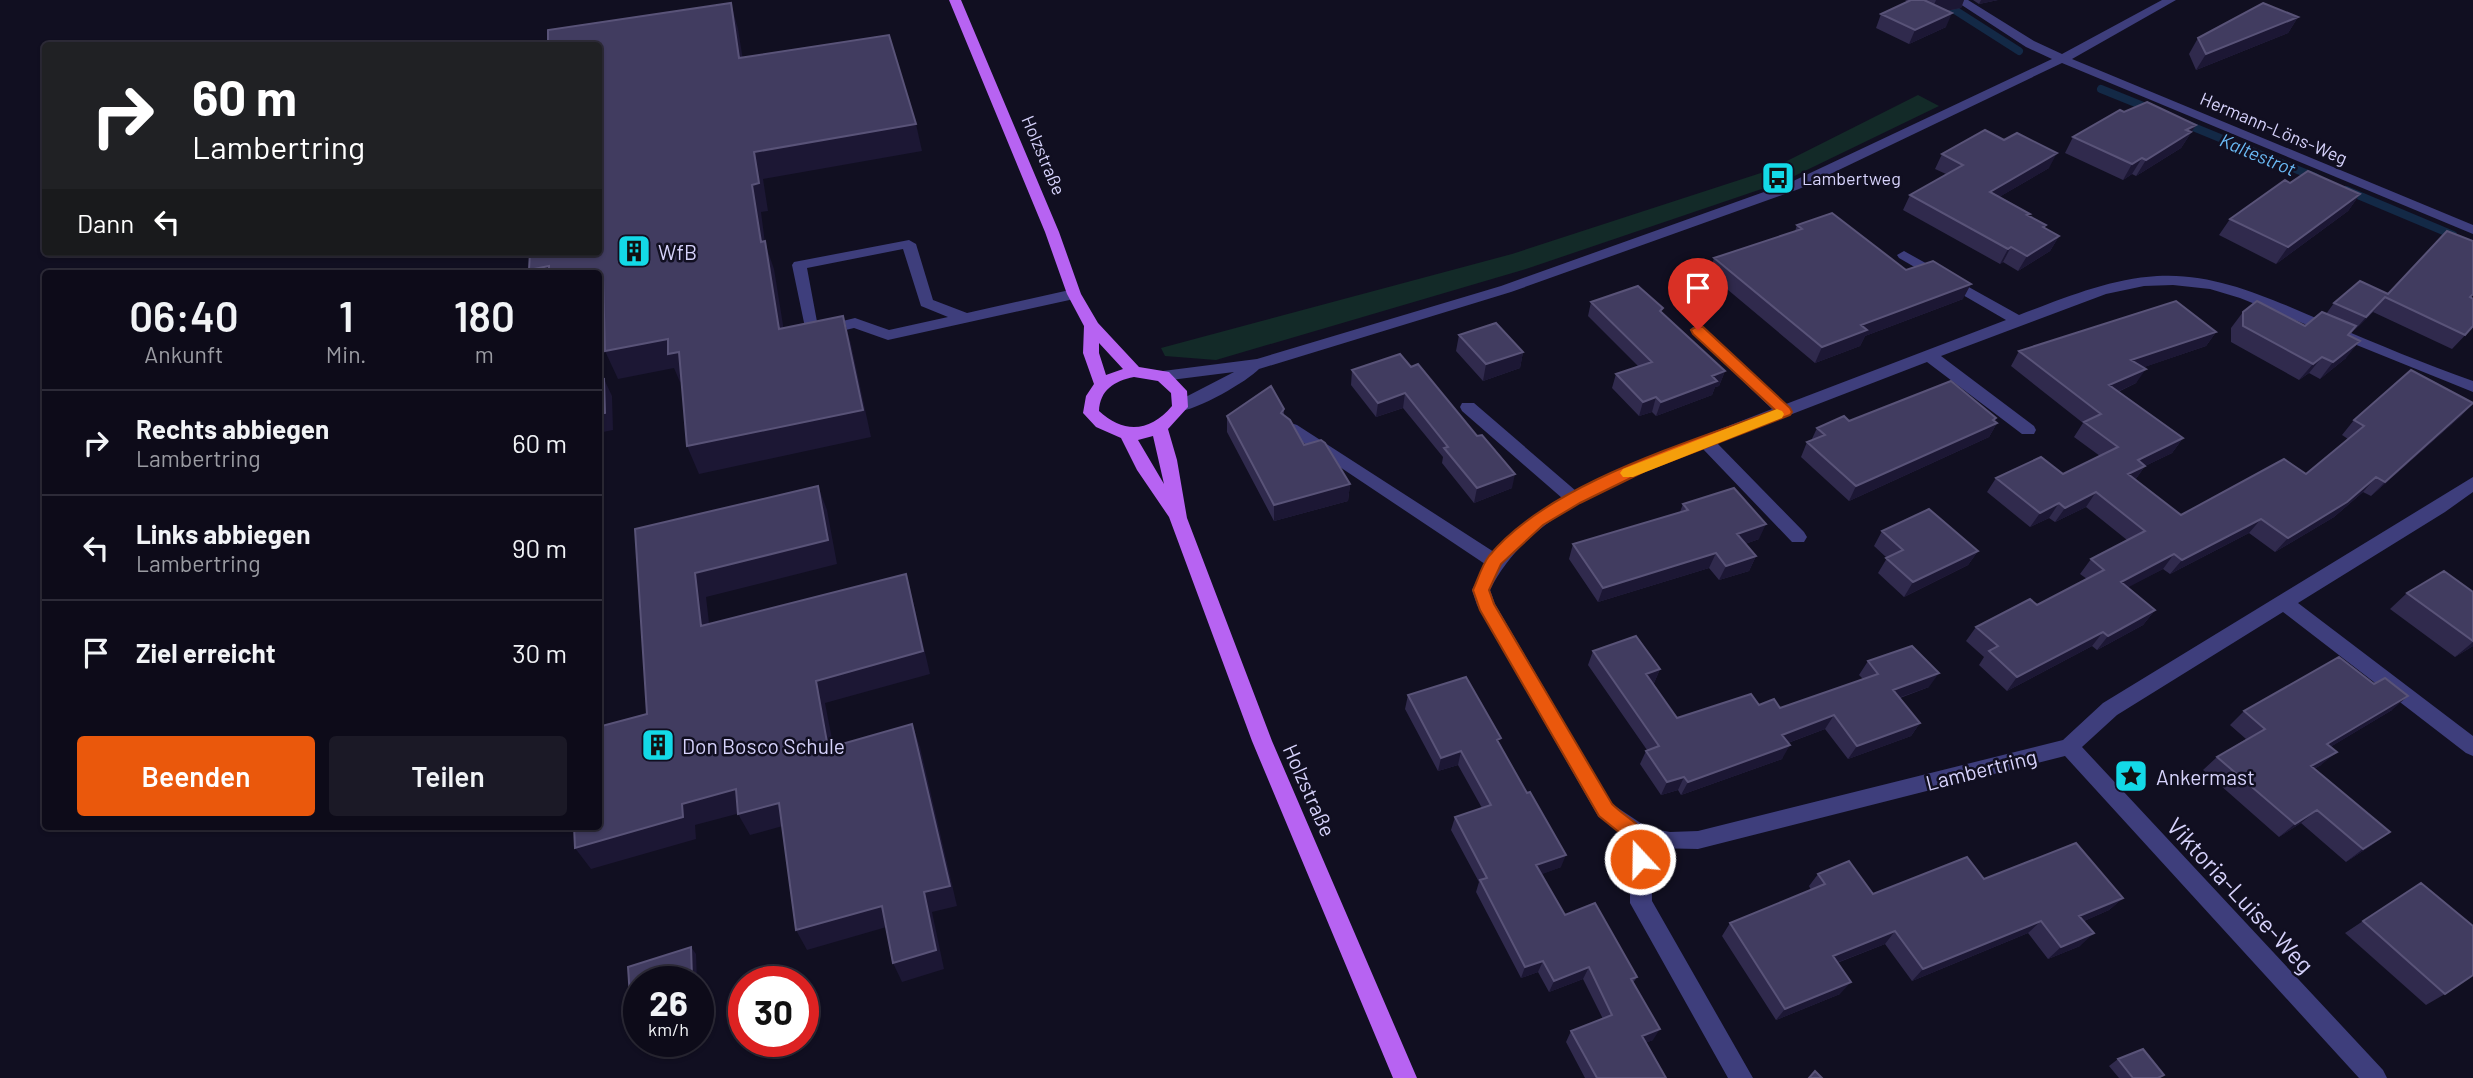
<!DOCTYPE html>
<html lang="de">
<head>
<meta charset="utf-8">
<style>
  body { margin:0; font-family:Barlow,sans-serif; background:#1b1926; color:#f1f3f6; height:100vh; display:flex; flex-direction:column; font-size:26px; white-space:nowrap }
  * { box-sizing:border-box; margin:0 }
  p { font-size:23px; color:#9a9ba2 }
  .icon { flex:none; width:38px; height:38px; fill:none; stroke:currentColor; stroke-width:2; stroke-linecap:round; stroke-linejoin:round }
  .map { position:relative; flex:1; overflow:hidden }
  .panel { position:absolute; left:42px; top:270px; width:560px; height:560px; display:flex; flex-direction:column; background:#0d0b19; border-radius:7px; box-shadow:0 2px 5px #0004,0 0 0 2px #2d2b38 }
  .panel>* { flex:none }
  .banner { position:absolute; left:42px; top:42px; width:560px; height:214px; border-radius:7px; box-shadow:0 2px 5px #0004,0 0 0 2px #2d2b38; background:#202124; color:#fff; overflow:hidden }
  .speed { position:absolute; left:623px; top:966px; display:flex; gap:14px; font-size:35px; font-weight:700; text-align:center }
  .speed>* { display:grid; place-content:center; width:91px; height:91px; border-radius:50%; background:#0d0b19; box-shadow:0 2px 5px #0004,0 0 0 2px #2d2b38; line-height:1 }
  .speed small { font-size:18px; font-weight:400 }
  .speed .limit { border:10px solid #d22; background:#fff; color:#111 }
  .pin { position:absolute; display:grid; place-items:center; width:60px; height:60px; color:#fff; margin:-72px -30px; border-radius:50% 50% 50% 0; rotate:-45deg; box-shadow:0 0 7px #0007 }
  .pin .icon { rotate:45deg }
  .me { position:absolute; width:77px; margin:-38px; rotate:339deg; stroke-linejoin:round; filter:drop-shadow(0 0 5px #0008) }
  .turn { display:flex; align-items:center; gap:24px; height:147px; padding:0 35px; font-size:32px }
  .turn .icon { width:91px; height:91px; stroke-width:2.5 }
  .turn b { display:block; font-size:49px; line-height:60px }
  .then { display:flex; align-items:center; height:66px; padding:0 35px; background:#0003; gap:14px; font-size:26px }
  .eta { display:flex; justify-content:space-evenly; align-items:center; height:119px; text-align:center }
  .eta b { font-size:42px; font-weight:600; line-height:49px }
  .primary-button { display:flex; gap:14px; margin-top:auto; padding:14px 35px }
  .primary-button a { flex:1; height:80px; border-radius:7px; background:#ea580c; color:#fff; font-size:28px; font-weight:600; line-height:80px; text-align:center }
  .primary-button a+a { background:#1b1926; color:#f1f3f6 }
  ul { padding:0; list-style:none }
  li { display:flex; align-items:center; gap:21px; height:105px; padding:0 35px; border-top:2px solid #2d2b38 }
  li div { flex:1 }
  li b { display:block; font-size:26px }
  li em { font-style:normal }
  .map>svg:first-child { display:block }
  .green { fill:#132a28 }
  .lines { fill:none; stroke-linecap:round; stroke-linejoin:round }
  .stream { stroke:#132946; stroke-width:8 }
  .minor { fill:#3e3e7c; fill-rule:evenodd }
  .major { fill:#b763f2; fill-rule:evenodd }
  .wall { fill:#302a4d }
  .shaded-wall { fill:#1c1734 }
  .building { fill:#413c60; stroke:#595378; stroke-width:2 }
  .route { fill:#ea580c; stroke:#983908; stroke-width:2 }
  .slow { fill:#f59e0b }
  .labels { text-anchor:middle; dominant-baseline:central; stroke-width:5; stroke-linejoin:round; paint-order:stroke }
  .far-street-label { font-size:18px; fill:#d6d2fb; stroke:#110f21 }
  .far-poi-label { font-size:18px; fill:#d6d2fb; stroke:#110f21; text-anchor:start }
  .far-water-label { font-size:19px; font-style:italic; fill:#69b8f3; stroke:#110f21 }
  .poi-label { font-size:21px; fill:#d6d2fb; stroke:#110f21; text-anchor:start }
  .street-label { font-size:21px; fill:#d6d2fb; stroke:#110f21 }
  .near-street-label { font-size:24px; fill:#d6d2fb; stroke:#110f21 }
</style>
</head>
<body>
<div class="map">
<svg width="2473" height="1078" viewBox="0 0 2473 1078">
  <rect width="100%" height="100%" fill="#110f21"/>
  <path class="green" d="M1918 95 1939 106 1782 182 1526 269 1216 360 1165 356 1161 348 1512 254 1767 171Z"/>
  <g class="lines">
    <path class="stream" d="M1939 0 2019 51
      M2101 89 2153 110
      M2181 122 2315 177
      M2346 190 2453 235"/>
    <path class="minor" d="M1954 0H1968L2034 41 2062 54 2162 0H2176L2072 59 2473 225V234L2062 63 1799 189 1511 292 1259 369C1248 381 1190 415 1174 411L1172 407 1174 403 1234 372 1163 381 1155 376 1163 371 1257 359 1501 286 1789 183 2052 59 2026 47Z
      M909 240 916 244 933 300 967 313 1074 289 1081 294 1074 299 888 340 854 328 812 338 807 337 792 265 794 262ZM903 249 921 306 948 317 889 330 855 318 818 327 807 268Z
      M1904 251 2019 315C2064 298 2109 279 2157 276 2218 272 2275 301 2330 324 2377 344 2425 364 2473 381V392L2240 298 2210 289 2173 285 2144 286 2106 294 1941 356 2034 426 2036 430 2034 434H2022L1927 362 1717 443 1804 532 1807 537 1804 542H1792L1703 449C1626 479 1529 511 1490 590L1495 604 1612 804 1648 828 1670 832 1698 831 2063 740 2103 703 2473 477V492L2445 512 2298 603 2473 736V756L2466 753 2283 612 2117 715 2082 747 2383 1070 2387 1078H2359L2065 756 1698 849 1651 848 1652 901 1753 1078H1728L1630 903V840L1598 816 1477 605 1472 590 1485 564 1283 429 1291 423 1297 425 1494 552 1520 526 1562 498 1462 411 1460 407 1462 403H1474L1576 491 1633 463 1772 409 1693 333 1690 330 1693 327H1703L1786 404 2006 320 1899 258 1897 255Z"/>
    <path class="major" d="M949 0H961L1059 232 1081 294 1098 323 1139 367 1169 372 1187 391 1188 407 1168 429 1177 460 1187 518 1272 741 1417 1078H1393L1252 741 1169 517 1137 470 1121 438 1096 427 1083 413 1086 396 1094 384 1083 353 1084 326 1067 294 1045 232ZM1099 343 1123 369 1106 375 1099 353ZM1134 377 1158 381 1171 393 1172 406C1150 432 1124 434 1099 411 1100 390 1114 381 1134 377ZM1153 436 1164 484 1138 440Z"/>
  </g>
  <path class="wall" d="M1905 0H1964L1961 8 1947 11 1946 27 1909 44 1876 28 1881 14 1908 2Z
    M1973 0H1998L1979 4Z
    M2298 17 2288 33 2196 70 2189 54 2198 38Z
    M2124 112 2196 125 2181 148 2136 176 2132 174 2123 180 2065 153 2073 137Z
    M1942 154 2049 168 1999 197 2029 216 2044 228 2059 236 2050 251 2018 271 2003 262 2000 264 1903 210 1910 195 1946 174 1935 169Z
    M2360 194 2348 211 2276 264 2219 235 2230 219Z
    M1797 225 1906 270 1963 299 1865 336 1860 346 1815 363 1709 274 1714 258 1795 231Z
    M2388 294 2470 298 2473 327 2452 349 2373 312 2349 335 2346 358 2320 379 2309 373 2299 380 2231 342V328L2243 312 2305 326 2326 314 2334 303Z
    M1591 302 1662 313 1725 371 1719 386 1715 387 1712 395 1656 416 1652 412 1639 416 1612 388 1616 374 1638 366 1588 316Z
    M2216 332 2206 346 2144 367 2136 383 2118 392 2183 438 2172 453 2145 466 2135 480 2181 515 2306 474 2348 439 2342 435 2354 420 2473 403 2460 417 2371 496 2363 492 2334 517 2275 552 2249 533 2170 574 2163 569 2127 587 2155 610 2143 625 2097 650 2092 646 2007 691 1979 665 1984 657 1966 641 1976 627 2037 605 2087 579 2080 574 2091 559 2127 540 2086 507 2055 522 2049 518 2030 527 1987 492 1996 478 2063 474 2100 456 2074 437 2083 423 2011 366 2019 351Z
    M1459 335 1523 352 1520 368 1483 381 1456 351Z
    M1400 354 1512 488 1474 503 1442 463 1443 457 1403 408 1376 417 1351 385 1352 370Z
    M1284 409V415L1304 445 1350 484 1348 501 1274 521 1227 432V416Z
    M1996 418 1995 421 1997 423 1989 437 1849 501 1801 457 1807 442 1811 441 1817 428 1849 421Z
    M1683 504 1759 539 1745 544 1756 556 1749 571 1719 580 1709 568 1598 602 1569 559 1573 544 1680 512Z
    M1882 531 1978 551 1968 565 1904 597 1878 573 1887 558 1874 546Z
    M2473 592V646L2455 657 2390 609 2407 593Z
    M1593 651 1660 669 1654 683 1653 684 1677 718 1759 705 1780 708 1863 679 1859 675 1868 661 1929 687 1900 698 1920 723 1911 736 1848 759 1825 729 1788 743 1782 759 1681 795 1678 790 1661 795 1640 764 1646 751 1647 750 1588 665Z
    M1408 695 1500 744 1561 867 1541 874 1565 915 1637 977 1633 983 1653 1040 1645 1043 1666 1078H1585L1566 1042 1571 1031 1603 1019 1583 979 1549 992 1538 972 1521 978 1476 892 1479 882 1451 830 1455 817 1482 808 1458 765 1438 771 1405 709Z
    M2392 710 2330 747 2321 765 2314 769 2372 845 2346 862 2301 823 2279 837 2203 770 2217 757 2246 739 2230 725 2244 711Z
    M1818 874 1873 894 1984 879 2123 898 2109 910 2084 921 2080 946 2048 959 2028 933 1912 981 1885 944 1837 963 1840 994 1776 1020 1722 936 1730 923 1811 890 1809 886Z
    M2363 921 2445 994 2426 1005 2345 933Z
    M2118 1059 2164 1075 2160 1078H2119L2109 1066Z"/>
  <path class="shaded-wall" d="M1936 0H1964L1961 8 1930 14Z
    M1981 0H1998L1979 4Z
    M731 3 738 29 747 85 739 58Z
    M1952 13 1946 27 1909 44 1915 30Z
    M2298 17 2288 33 2196 70 2206 54Z
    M916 124 922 151 763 179 768 211 761 212 765 243 774 269 788 356 779 329 761 242 752 185 754 152Z
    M2196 125 2181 148 2136 176 2146 160 2186 130Z
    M2057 153 2049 168 1982 207 1990 192Z
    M2142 158 2132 174 2123 180 2132 164Z
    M2360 194 2348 211 2276 264 2288 247Z
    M2059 236 2050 251 2018 271 2027 256Z
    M2011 247 2003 262 2000 264 2008 249Z
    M549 266 552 273H530L529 270Z
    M603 278 615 306 598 309V279Z
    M1971 284 1963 299 1865 336 1860 346 1815 363 1822 347 1861 325Z
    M2385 297 2373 312 2354 331 2366 317Z
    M843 316 851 344 871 437 699 474 687 446Z
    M2216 332 2206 346 2121 375 2131 360Z
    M668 339 679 352 690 379 680 382 674 368 618 379 605 351Z
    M2360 341 2346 358 2320 379 2333 362Z
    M1523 352 1520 368 1483 381 1486 364Z
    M2322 357 2309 373 2299 380 2313 364Z
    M2146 369 2136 383 2100 400 2109 385Z
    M1725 371 1719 386 1715 387 1712 395 1656 416 1661 402 1712 376Z
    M604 379 612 396 613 430 598 433V414Z
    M1405 393 1403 408 1376 417 1378 403Z
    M1656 397 1652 412 1639 416 1643 402Z
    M2473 403 2460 417 2371 496 2385 482Z
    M1996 418 1992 425 1997 423 1989 437 1849 501 1856 486Z
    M2183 438 2172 453 2145 466 2135 480 2117 489 2138 460Z
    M1515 474 1512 488 1474 503 1477 488Z
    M2376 477 2363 492 2334 517 2275 552 2288 538Z
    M1350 484 1348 501 1274 521V505Z
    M818 486 827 510 837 564 706 597 712 649 701 626 695 573Z
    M2096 492 2086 507 2055 522 2065 508Z
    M2059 503 2049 518 2030 527 2040 513Z
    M2261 519 2249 533 2170 574 2182 560Z
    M1766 524 1759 539 1731 549 1737 534Z
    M1978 551 1968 565 1904 597 1913 582Z
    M1716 553 1709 568 1598 602 1603 588Z
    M2174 554 2163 569 2110 597 2121 582Z
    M1756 556 1749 571 1719 580 1726 566Z
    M906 574 912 597 930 674 825 703 838 770 828 748 816 681Z
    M2155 610 2143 625 2097 650 2108 636Z
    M2103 632 2092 646 2007 691 2017 677Z
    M2473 642V646L2455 657Z
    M1660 669 1654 683 1640 688 1646 674Z
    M1939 673 1929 687 1884 703 1893 690Z
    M2408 696 2392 710 2312 758 2327 744Z
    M1834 715 1825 729 1774 748 1782 735Z
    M1920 723 1911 736 1848 759 1857 746Z
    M912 724 920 747 957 906 932 912 944 969 902 982 893 963 924 892Z
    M1790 745 1782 759 1681 795 1688 782Z
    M1461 751 1458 765 1438 771 1441 758Z
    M2337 752 2321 765 2295 780 2311 766Z
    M1684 777 1678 790 1661 795 1667 782Z
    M736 789 748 811 695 825 696 839 591 869 575 848 682 804Z
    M779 803 790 824 750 835 738 814Z
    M2317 810 2301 823 2279 837 2295 824Z
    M2390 832 2372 845 2346 862 2363 849Z
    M1566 855 1561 867 1532 878 1536 865Z
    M2123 898 2109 910 2066 929 2079 916Z
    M882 906 890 926 807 950 796 930Z
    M2041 921 2028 933 1912 981 1923 969Z
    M1895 931 1885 944 1823 968 1833 956Z
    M2094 933 2080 946 2048 959 2061 947Z
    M691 947 696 954 697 982H678Z
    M1543 961 1538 972 1521 978 1525 967Z
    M1589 967 1583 979 1549 992 1554 981Z
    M1851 982 1840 994 1776 1020 1785 1009Z
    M639 994V1002L636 1003 630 997Z
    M1660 1029 1653 1040 1635 1047 1642 1036Z"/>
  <path class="building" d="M1911 0H1924L1952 13 1915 30 1881 14Z
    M731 3 739 58 889 35 916 124 754 152 759 183 752 185 761 242 765 241 779 329 843 316 863 410 687 446 679 352 668 354V339L605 351 603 278 598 279V273H549V266L529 270 530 252H598V46H548V30Z
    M2263 3 2298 17 2206 54 2198 38Z
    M2147 102 2196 125 2186 130 2191 132 2146 160 2142 158 2132 164 2073 137 2120 110 2124 112Z
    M1985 130 2004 140 2017 133 2057 153 1990 192 2030 214 2027 215 2046 225 2043 227 2059 236 2027 256 2011 247 2008 249 1910 195 1963 165 1942 154Z
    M2308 171 2360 194 2288 247 2230 219 2285 180 2290 183Z
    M1832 213 1906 270 1933 261 1971 284 1861 325 1867 330 1822 347 1714 258 1802 229 1797 225Z
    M2447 231 2473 241V294L2470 297 2473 299V326L2465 335 2385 297 2366 317 2334 303 2360 281 2388 294Z
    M1638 286 1663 308 1660 311 1725 371 1712 376 1717 381 1661 402 1656 397 1643 402 1616 374 1652 362 1591 302Z
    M2176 301 2216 332 2131 360 2146 369 2109 385 2183 438 2138 460 2145 466 2128 474 2181 515 2284 459 2306 474 2364 426 2354 420 2411 370 2473 403 2385 482 2376 477 2347 502 2288 538 2261 519 2182 560 2174 554 2121 582 2155 610 2108 636 2103 632 2017 677 1989 651 1998 646 1976 627 2030 599 2037 605 2104 570 2091 559 2145 531 2096 492 2065 508 2059 503 2040 513 1996 478 2041 457 2063 474 2118 447 2084 422 2101 414 2019 351Z
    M2257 301 2305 326 2322 312 2356 326 2348 335 2360 341 2333 362 2322 357 2313 364 2243 326V312Z
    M1496 323 1523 352 1486 364 1459 335Z
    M1400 354 1411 367 1418 364 1477 436 1482 435 1515 474 1477 488 1444 448 1448 447 1405 393 1378 403 1352 370Z
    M604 379 605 413 598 414V381Z
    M1951 381 1996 418 1993 420 1997 423 1856 486 1807 442 1825 435 1817 428 1844 416 1849 421Z
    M1271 386 1284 409 1281 413 1290 420 1304 445 1321 440 1325 443 1350 484 1274 505 1227 416Z
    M818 486 828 540 695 573 701 626 906 574 923 651 816 681 828 748 912 724 950 886 924 892 936 950 893 963 882 906 796 930 779 803 738 814 736 789 682 804 683 817 575 848 574 826H598V727L647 714 635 529Z
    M1734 488 1766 524 1737 534 1756 556 1726 566 1716 553 1603 588 1573 544 1688 510 1683 504Z
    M1929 509 1978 551 1913 582 1886 558 1903 550 1882 531Z
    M2444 571 2473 592V641L2407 593Z
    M1636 636 1660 669 1646 674 1677 718 1751 694 1759 705 1774 699 1780 708 1878 674 1868 661 1912 646 1939 673 1893 690 1920 723 1857 746 1834 715 1782 735 1790 745 1688 782 1684 777 1667 782 1646 751 1659 746 1593 651Z
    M2339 657 2374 684 2385 678 2408 696 2327 744 2337 752 2311 766 2390 832 2363 849 2317 810 2295 824 2217 757 2265 729 2244 711Z
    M1466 677 1501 738 1497 740 1527 793 1530 792 1566 855 1536 865 1565 915 1595 903 1637 977 1631 979 1660 1029 1642 1036 1666 1078H1597L1571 1031 1612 1015 1589 967 1554 981 1543 961 1525 967 1480 880 1487 878 1455 817 1491 805 1461 751 1441 758 1408 695Z
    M2076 843 2123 898 2079 916 2094 933 2061 947 2041 921 1923 969 1895 931 1833 956 1851 982 1785 1009 1730 923 1825 884 1818 874 1849 861 1873 894 1967 857 1984 879Z
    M2421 883 2473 926V975L2445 994 2363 921Z
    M691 947 692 978 678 982H639V994L630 997 628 967Z
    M2143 1049 2164 1075 2158 1078H2133L2118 1059Z
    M1815 1071 1822 1078H1809Z"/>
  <path class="route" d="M1698 326 1703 327 1790 408 1792 412 1790 415 1645 471 1580 503 1543 525 1501 564 1489 590 1494 604 1612 804C1631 823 1662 832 1647 865L1640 868 1633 865 1630 841 1599 816 1480 610 1473 590C1478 579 1482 565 1489 556 1549 483 1688 443 1775 410L1693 334 1691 330Z"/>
  <path class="slow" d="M1777 409 1782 411 1784 414 1782 418 1633 477H1623L1620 473 1623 469Z"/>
  <defs>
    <symbol id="bus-square" viewBox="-11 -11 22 22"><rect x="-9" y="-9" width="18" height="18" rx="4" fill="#13d9e7" stroke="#110f21"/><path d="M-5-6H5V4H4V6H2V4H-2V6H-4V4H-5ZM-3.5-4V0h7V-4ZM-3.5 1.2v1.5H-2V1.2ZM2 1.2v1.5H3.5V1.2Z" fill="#111"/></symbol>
    <symbol id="building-square" viewBox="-11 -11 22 22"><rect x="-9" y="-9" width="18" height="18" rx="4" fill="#13d9e7" stroke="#110f21"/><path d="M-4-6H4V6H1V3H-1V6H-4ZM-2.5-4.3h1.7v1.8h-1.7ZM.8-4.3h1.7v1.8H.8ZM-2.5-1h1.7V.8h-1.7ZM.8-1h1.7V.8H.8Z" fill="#111"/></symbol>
    <symbol id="sight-square" viewBox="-11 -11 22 22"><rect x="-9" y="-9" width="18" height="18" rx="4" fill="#13d9e7" stroke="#110f21"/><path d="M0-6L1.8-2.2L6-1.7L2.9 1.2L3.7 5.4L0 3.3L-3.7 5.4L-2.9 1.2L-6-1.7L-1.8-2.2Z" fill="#111"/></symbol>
  </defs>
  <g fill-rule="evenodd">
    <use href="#bus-square" x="1759" y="159" width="38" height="38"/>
    <use href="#building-square" x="615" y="232" width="38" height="38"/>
    <use href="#building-square" x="639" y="726" width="38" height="38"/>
    <use href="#sight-square" x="2112" y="757" width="38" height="38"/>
  </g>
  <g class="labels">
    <g class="far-street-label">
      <text transform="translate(2274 128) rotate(23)">Hermann-Löns-Weg</text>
      <text transform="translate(1044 155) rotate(67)">Holzstraße</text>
    </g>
    <g class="far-poi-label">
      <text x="1802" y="178">Lambertweg</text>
    </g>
    <g class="far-water-label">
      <text transform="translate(2258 154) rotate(23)">Kaltestrot</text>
    </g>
    <g class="poi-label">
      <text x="658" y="251">WfB</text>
      <text x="682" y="745">Don Bosco Schule</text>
      <text x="2156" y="776">Ankermast</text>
    </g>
    <g class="street-label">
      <text transform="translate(1981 769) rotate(-14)">Lambertring</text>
      <text transform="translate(1310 790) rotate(66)">Holzstraße</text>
    </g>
    <g class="near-street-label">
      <text transform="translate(2241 895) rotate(47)">Viktoria-Luise-Weg</text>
    </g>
  </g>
</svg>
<div class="speed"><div>26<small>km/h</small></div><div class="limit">30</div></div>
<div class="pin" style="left:1698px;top:330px;background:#d93025"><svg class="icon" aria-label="arrive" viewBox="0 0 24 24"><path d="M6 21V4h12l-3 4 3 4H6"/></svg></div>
<svg class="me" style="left:1640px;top:859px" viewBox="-20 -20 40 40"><circle r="17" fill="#ea580c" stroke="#fff" stroke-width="3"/><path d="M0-11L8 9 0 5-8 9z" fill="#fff"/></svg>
<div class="banner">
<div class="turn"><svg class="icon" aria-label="right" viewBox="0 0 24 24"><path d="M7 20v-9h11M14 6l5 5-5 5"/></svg><div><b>60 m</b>Lambertring</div></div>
<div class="then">Dann<svg class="icon" aria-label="left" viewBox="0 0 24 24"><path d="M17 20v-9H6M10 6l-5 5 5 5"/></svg></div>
</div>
<section class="panel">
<div class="eta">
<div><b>06:40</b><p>Ankunft</p></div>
<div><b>1</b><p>Min.</p></div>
<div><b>180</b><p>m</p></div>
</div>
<ul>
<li><svg class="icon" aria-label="right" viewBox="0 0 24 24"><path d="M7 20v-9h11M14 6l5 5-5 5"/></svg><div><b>Rechts abbiegen</b><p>Lambertring</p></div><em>60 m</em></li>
<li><svg class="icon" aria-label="left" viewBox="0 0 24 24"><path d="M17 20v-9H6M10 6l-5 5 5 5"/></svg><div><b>Links abbiegen</b><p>Lambertring</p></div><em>90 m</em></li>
<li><svg class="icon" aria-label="arrive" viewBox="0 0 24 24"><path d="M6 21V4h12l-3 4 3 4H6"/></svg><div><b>Ziel erreicht</b></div><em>30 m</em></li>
</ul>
<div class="primary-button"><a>Beenden</a><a>Teilen</a></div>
</section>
</div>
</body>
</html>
